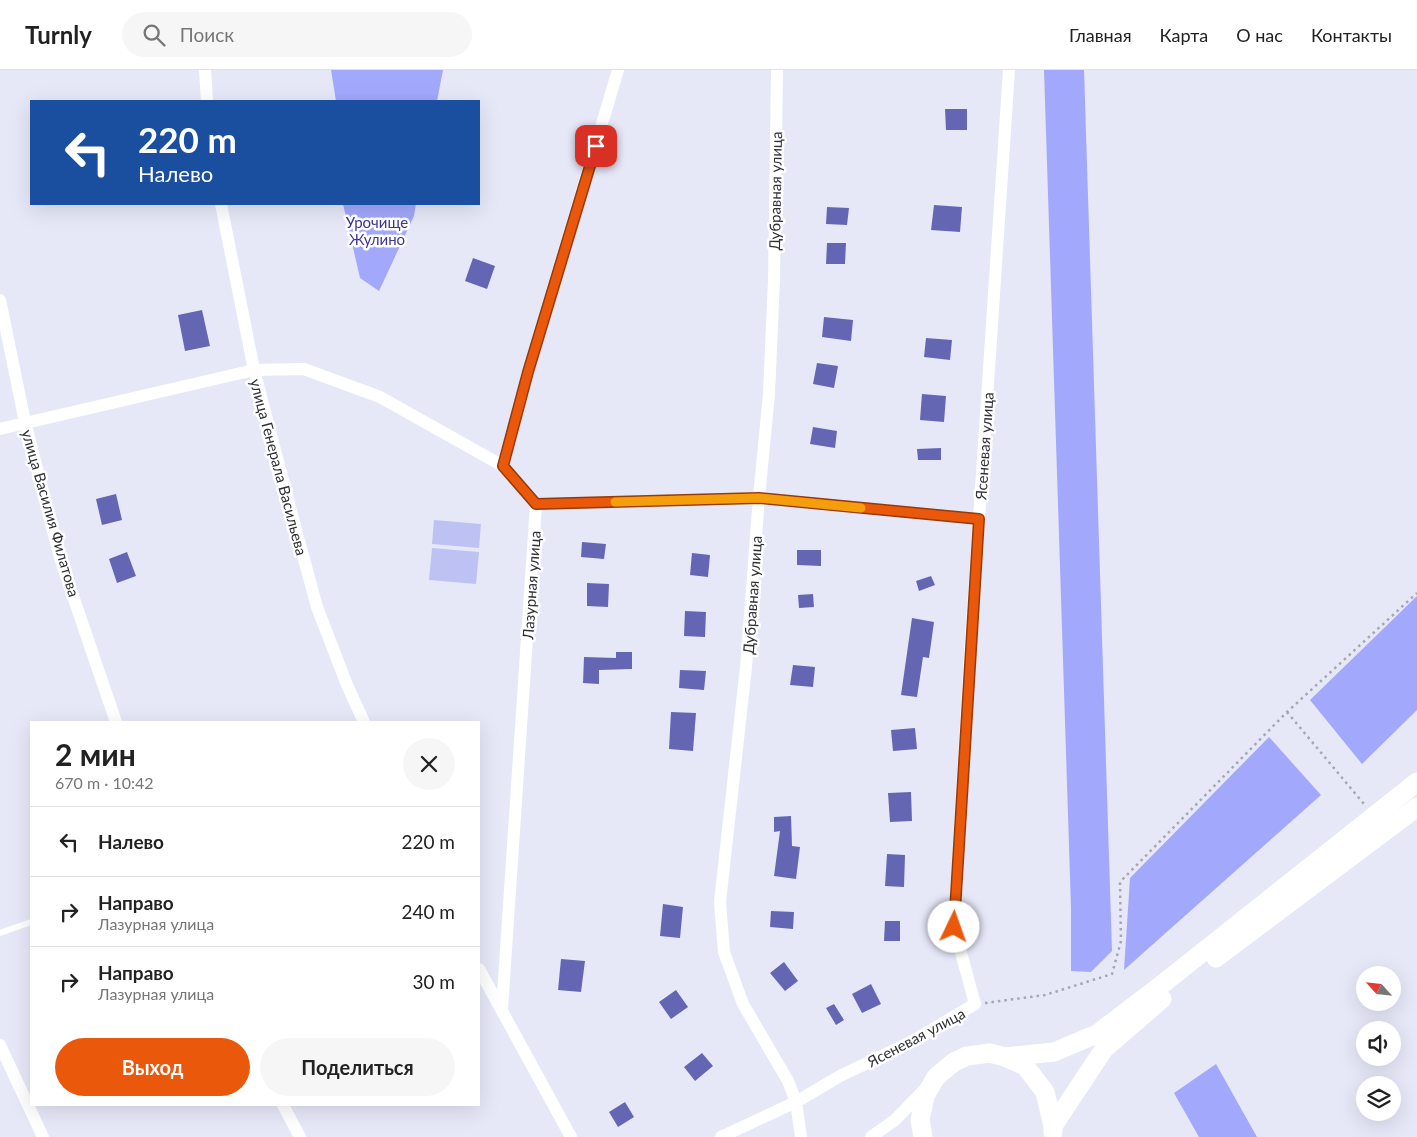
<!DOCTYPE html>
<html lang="ru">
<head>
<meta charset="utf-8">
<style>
  body { margin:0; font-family:Lato,sans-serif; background:#f6f6f6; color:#222; height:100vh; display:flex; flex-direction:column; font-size:19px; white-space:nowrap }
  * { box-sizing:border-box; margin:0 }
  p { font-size:16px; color:#767676 }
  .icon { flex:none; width:28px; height:28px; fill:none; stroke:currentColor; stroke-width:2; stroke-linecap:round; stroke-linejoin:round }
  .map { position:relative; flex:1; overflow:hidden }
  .side { position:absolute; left:30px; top:651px; width:450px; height:385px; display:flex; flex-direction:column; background:#fff; border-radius:0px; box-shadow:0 5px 20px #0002 }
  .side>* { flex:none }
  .top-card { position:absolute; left:30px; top:30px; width:450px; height:105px; border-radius:0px; box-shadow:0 5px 20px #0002; background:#1a4fa0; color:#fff; overflow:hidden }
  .needle { width:32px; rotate:297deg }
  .buttons { position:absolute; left:1356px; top:896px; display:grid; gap:10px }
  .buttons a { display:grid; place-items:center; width:45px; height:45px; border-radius:50%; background:#fff; box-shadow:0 5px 20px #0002; font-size:25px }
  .pin { position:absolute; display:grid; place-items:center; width:42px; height:42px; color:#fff; margin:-21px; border-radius:10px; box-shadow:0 2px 8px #0006 }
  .me { position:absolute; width:55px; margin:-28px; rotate:3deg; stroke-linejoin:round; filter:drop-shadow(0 0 4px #0008) }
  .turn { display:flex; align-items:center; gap:18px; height:105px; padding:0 25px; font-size:22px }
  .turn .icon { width:65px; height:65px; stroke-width:2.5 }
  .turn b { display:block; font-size:35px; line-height:42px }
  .round { display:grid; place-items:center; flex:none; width:52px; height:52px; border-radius:26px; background:#f6f6f6 }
  .overview { display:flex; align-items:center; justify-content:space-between; height:85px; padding:0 25px }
  h1 { font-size:30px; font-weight:700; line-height:38px }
  .primary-button { display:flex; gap:10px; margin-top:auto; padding:10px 25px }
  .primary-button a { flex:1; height:58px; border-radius:30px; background:#ea580c; color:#fff; font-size:20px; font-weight:700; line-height:58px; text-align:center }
  .primary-button a+a { background:#f6f6f6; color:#222 }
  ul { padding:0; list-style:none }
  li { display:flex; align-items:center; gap:15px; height:70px; padding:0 25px; border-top:1px solid #e0e0e0 }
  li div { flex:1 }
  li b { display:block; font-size:19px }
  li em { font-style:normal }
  header { display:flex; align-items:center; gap:30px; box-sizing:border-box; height:70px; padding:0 25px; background:#fff; border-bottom:1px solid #e0e0e0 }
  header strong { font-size:24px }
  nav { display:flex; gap:28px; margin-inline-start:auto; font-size:18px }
  .search { width:350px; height:45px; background:#f6f6f6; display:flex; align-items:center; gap:12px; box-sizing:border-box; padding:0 18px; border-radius:28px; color:#767676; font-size:19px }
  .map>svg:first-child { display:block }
  .green { fill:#bdc2f3 }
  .forest { fill:#a2a8fb }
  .building { fill:#6466b4 }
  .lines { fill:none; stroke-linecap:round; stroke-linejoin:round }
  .path { stroke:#a5a6b2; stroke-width:2.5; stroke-dasharray:2.5 4; stroke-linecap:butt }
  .service { stroke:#fff; stroke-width:6 }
  .minor { stroke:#fff; stroke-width:12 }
  .primary { stroke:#fff; stroke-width:19 }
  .route-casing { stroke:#983908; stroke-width:12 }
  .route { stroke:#ea580c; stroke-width:9 }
  .slow { stroke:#f59e0b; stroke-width:9 }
  .labels { text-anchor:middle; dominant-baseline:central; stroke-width:5; stroke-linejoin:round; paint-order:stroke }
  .street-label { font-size:15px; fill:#2f2f35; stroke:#fff }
  .park-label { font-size:15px; fill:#3d3695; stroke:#fff }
</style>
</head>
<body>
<header>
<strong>Turnly</strong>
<div class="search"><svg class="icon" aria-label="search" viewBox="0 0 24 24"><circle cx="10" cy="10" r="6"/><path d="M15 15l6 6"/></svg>Поиск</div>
<nav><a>Главная</a><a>Карта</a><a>О нас</a><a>Контакты</a></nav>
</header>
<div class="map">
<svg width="1417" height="1067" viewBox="0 0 1417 1067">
  <rect width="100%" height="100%" fill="#e6e8f8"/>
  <path class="green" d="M434 450 481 454 479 478 432 474Z
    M432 478 479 482 476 514 429 510Z"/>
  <path class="forest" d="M331 0H443L437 31H336Z
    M1044 0H1084L1112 881 1091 902 1071 901V838Z
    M343 134H416L414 146 379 221 360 208Z
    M1417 526V640L1362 694 1310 630Z
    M1269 667 1321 725 1124 900 1130 808Z
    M1216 994 1257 1067H1199L1174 1023Z"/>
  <path class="building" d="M945 39H967V60H946Z
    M934 135 962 137 960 162 931 160Z
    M827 137 849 138 847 155 826 154Z
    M827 173H846L845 194H826Z
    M473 188 495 196 487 219 465 211Z
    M202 240 210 276 185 281 178 245Z
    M824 247 853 250 851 271 822 267Z
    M926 268 952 270 950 290 924 287Z
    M817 293 838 296 834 318 813 314Z
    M922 324 946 326 944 352 920 350Z
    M813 357 837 361 835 378 810 374Z
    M941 378V390H918L917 379Z
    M116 424 122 450 102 455 96 429Z
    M582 472 606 474 604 489 581 487Z
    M797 480H821V496L797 495Z
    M127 482 136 506 117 513 109 489Z
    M692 483 710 485 708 507 690 505Z
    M931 506 935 515 919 521 916 511Z
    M587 513 609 514 608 537 587 536Z
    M813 524 814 537 799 538 798 525Z
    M685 541 706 542 705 567 684 566Z
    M912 548 934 552 929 588 923 587 917 627 901 625Z
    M616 582H632V599L599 600V614L583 613 584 587 616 588Z
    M793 595 815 597 813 617 790 615Z
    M680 600 706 601 704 620 679 618Z
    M671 642 696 643 693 681 669 679Z
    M915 658 917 679 893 681 891 660Z
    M911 722 912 751 890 752 888 723Z
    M791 746 792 776 800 777 796 809 774 806 780 761 774 762V747Z
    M887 784 905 785 904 817 885 816Z
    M663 834 683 837 680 868 660 866Z
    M771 841 794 842 793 859 770 857Z
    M885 851H900V871H884Z
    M561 889 585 891 581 922 558 920Z
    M784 892 798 911 785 921 770 903Z
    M871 914 881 934 862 943 852 924Z
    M676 920 688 937 671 949 659 932Z
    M834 934 844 950 836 955 826 938Z
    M702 983 713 996 695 1011 684 997Z
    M625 1032 634 1047 618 1057 609 1042Z"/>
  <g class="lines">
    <path class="path" d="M1287 642 1364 734
      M985 933 1045 925 1112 904 1121 871 1120 812 1287 642 1417 523"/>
    <path class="service" d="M536 434 759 427 979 449
      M0 863 31 852"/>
    <path class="minor" d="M205 0 207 31
      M777 0 774 210 769 324 759 427 746 597 720 832 724 882 743 934 788 1011 796 1032 801 1067
      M221 134 254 300 295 456 317 537 347 615 364 652
      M0 230 25 352 60 488 116 652
      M0 359 254 300 304 299 380 327 503 396 536 434 502 939
      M503 396 528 302 618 0
      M479 899 571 1067
      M0 975 43 1067
      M283 1035 300 1067
      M721 1067 796 1032 840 1006 911 972 975 934 954 857 971 568 1009 0
      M871 1067 895 1050 926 1018"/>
    <path class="primary" d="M1216 888 1417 737
      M1005 987 1054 982 1097 964 1160 916 1417 712
      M1053 1056 1104 979 1162 929
      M923 1067 920 1050 925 1026 936 1007 954 992 967 986 990 983 1005 987 1025 996 1045 1022 1053 1056V1062"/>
  </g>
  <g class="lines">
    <defs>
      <path id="route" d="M596 76 528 302 503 396 536 434 759 428 979 449 954 857"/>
    </defs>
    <use href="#route" class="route-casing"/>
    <use href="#route" class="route"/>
    <path class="slow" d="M615 432 759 428 861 438"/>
  </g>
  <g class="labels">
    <g class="street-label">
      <text transform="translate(775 121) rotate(-89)">Дубравная улица</text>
      <text transform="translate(984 376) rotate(-86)">Ясеневая улица</text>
      <text transform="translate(279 397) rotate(75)">улица Генерала Васильева</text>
      <text transform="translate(51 443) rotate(74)">улица Василия Филатова</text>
      <text transform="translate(531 515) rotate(-86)">Лазурная улица</text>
      <text transform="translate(752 525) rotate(-86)">Дубравная улица</text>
      <text transform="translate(916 967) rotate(-28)">Ясеневая улица</text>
    </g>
    <g class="park-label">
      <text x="377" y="152">Урочище<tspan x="377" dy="17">Жулино</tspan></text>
    </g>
  </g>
</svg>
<div class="buttons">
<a><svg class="needle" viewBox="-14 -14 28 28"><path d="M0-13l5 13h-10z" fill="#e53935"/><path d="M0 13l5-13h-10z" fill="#767676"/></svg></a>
<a><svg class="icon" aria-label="sound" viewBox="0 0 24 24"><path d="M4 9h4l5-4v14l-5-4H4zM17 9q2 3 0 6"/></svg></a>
<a><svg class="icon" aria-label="layers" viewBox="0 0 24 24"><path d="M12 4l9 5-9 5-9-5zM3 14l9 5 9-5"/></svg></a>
</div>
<div class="pin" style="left:596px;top:76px;background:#d93025"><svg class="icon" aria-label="arrive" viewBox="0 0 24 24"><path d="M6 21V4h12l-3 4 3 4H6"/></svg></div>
<svg class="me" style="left:954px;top:857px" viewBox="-20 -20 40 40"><circle r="19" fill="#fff"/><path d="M0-13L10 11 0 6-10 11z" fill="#ea580c"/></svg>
<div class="top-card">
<div class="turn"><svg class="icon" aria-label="left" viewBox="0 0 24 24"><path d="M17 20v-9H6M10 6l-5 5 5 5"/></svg><div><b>220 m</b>Налево</div></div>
</div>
<section class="side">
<div class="overview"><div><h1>2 мин</h1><p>670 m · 10:42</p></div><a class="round"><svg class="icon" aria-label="close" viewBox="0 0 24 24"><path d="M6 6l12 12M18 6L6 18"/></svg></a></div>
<ul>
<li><svg class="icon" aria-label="left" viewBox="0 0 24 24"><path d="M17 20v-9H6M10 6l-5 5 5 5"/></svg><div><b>Налево</b></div><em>220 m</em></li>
<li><svg class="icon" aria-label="right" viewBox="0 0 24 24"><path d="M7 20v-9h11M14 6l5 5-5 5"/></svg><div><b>Направо</b><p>Лазурная улица</p></div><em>240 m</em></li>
<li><svg class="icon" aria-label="right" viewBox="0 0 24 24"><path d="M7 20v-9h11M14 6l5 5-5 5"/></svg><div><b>Направо</b><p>Лазурная улица</p></div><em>30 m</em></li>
</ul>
<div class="primary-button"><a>Выход</a><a>Поделиться</a></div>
</section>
</div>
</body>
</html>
